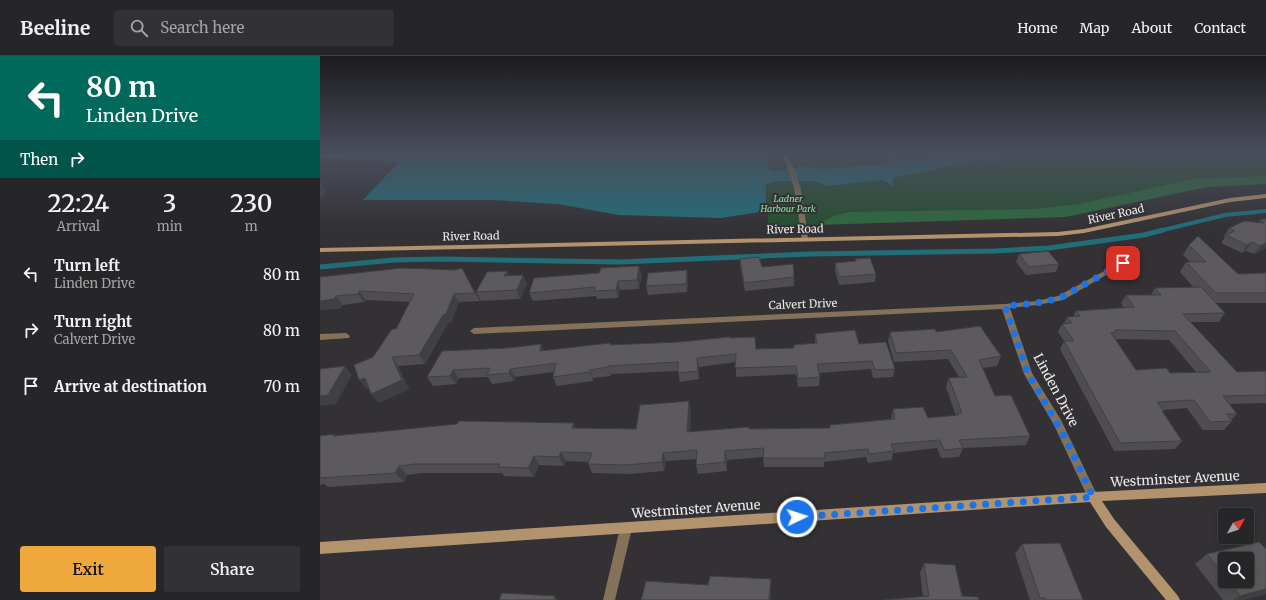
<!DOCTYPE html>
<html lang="en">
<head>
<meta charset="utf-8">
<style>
  body { margin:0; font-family:Merriweather,serif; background:#323133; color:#f1f3f6; height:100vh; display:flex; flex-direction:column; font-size:15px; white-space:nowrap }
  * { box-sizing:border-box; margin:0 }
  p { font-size:13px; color:#a4a5a7 }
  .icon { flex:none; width:22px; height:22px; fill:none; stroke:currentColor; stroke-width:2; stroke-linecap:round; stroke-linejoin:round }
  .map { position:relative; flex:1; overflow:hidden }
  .drawer { display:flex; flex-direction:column; background:#262527; width:320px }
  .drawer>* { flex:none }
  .guide { background:#00695c; color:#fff; overflow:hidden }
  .needle { width:26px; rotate:50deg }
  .controls { position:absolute; left:898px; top:452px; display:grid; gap:8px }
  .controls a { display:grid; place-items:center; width:36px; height:36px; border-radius:4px; background:#262527; box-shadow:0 2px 10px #0003,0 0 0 1px #424244; font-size:20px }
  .pin { position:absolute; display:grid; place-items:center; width:34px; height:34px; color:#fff; margin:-17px; border-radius:8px; box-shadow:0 2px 6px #0006 }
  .me { position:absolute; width:44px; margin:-22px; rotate:86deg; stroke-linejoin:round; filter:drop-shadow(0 0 3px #0008) }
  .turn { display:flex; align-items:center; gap:14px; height:84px; padding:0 20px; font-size:18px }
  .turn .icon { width:52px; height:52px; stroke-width:2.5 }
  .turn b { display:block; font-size:28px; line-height:34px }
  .then { display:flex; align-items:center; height:38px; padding:0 20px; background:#0003; gap:8px; font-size:15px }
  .eta { display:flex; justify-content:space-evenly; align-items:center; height:68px; text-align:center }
  .eta b { font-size:24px; font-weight:600; line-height:28px }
  .button { display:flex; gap:8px; margin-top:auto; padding:8px 20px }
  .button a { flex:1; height:46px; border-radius:4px; background:#eea83c; color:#111; font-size:16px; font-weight:600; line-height:46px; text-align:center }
  .button a+a { background:#323133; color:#f1f3f6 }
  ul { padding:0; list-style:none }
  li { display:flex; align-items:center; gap:12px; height:56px; padding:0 20px }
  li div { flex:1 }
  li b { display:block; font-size:15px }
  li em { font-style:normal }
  header { display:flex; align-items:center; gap:24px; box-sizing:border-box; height:56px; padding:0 20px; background:#262527; border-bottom:1px solid #424244 }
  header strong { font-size:19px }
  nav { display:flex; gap:22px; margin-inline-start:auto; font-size:14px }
  .search { width:280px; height:36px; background:#323133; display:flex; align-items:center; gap:10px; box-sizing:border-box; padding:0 14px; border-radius:4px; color:#a4a5a7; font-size:15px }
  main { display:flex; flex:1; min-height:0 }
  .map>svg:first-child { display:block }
  .green { fill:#274e31 }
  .forest { fill:#2d693e }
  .water { fill:#216e79 }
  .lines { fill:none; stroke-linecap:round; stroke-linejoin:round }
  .stream-far1 { stroke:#216e79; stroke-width:4 }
  .stream { stroke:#216e79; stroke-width:5 }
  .street { fill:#84715a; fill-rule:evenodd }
  .secondary { fill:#b2936e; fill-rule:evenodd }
  .wall { fill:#4f4d50; fill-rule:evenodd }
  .shaded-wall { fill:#403f41 }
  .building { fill:#5c5a5d; stroke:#403f41; fill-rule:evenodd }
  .route { stroke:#1a73e8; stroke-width:7; stroke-dasharray:0 12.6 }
  .labels { text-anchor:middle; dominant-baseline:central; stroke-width:4; stroke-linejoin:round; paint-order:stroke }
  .far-park-label { font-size:9px; font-style:italic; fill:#8be1a0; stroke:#333134 }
  .street-label { font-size:11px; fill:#ebeaeb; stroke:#333134 }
  .near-street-label { font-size:13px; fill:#ebeaeb; stroke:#333134 }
</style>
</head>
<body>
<header>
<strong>Beeline</strong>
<div class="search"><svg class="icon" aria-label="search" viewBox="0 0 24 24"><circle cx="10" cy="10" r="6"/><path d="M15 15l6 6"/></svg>Search here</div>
<nav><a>Home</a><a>Map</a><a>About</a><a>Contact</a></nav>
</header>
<main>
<section class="drawer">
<div class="guide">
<div class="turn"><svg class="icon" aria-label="left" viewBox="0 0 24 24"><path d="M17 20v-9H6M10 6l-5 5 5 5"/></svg><div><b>80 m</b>Linden Drive</div></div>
<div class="then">Then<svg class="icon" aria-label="right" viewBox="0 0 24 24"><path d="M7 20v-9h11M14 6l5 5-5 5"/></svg></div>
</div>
<div class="eta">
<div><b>22:24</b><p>Arrival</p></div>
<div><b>3</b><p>min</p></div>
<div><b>230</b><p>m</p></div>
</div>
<ul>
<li><svg class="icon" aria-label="left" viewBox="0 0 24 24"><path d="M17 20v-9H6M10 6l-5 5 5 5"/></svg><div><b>Turn left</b><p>Linden Drive</p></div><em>80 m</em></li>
<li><svg class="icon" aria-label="right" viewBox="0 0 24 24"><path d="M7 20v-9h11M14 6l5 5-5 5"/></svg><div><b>Turn right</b><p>Calvert Drive</p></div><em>80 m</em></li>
<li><svg class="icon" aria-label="arrive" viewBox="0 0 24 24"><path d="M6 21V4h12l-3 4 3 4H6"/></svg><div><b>Arrive at destination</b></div><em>70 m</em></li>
</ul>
<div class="button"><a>Exit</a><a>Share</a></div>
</section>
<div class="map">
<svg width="946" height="544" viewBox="0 0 946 544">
  <rect width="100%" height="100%" fill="#333134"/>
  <path class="green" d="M443 97H946V128L887 131 745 161 448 170 446 128 457 115 450 114Z"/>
  <path class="forest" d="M946 120V128L887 131 745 161 496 169 516 159 530 156 714 153 759 148 873 123Z"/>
  <path class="water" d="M0 97H443L450 114 457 115 487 110 502 113 569 108 571 98 582 105 642 97H714L683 101C676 107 669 105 662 103L573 122V130L563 124 507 130 495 125H458L446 128V155L401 162 299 159 238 148 173 144H43L79 106 0 102Z"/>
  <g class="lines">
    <path class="stream-far1" d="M839 175 905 159 946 155"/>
    <path class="stream" d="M0 211 74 204 120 203 300 206 490 198 675 195 729 192 824 179 843 174"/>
    <path class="street" d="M460 97H465C483 121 484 154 488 183L487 184H483L482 183C477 153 476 123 460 97Z
      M803 205 805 206 806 207 805 208 743 244 717 249 690 252 712 317 741 364 778 441 777 444 773 446 769 444 734 369 704 318 682 253 154 278 150 275 154 272 685 248 717 245 738 240Z
      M26 277 30 280 29 282 0 284V278Z
      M306 467 310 468 312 472 295 544H283L300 472 302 468Z"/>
    <path class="secondary" d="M946 138V142L910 146 764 177 738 180 0 196V192L738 176 764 173 910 142Z
      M946 427V437L782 445 794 463 858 540 860 544H846L786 471 770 446 0 498V486L773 436Z"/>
  </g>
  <path class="wall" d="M946 162V192L934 198 926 195 922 197 901 187 905 181 904 180 909 172 939 166 941 163H945Z
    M869 189 918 218 946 217V247H895L905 257 899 266H870L917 316 946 315V348L945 347 909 348 917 358 911 364 912 365 904 374H883L867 352 843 354 844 355 843 356 862 385 855 393 794 395 740 293 744 285 738 276 742 268H744L747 261H753L756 255 804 252 801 247 806 239H831L835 232H874L860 216 866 206H870L863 199ZM795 283 849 284 877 317H850L816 314Z
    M699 198 739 208 736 216 706 219 696 206Z
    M420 203 442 211 474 221V230L425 235 420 211Z
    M535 203 556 218 555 226 519 229 515 215V207L535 206Z
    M142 212 160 245 139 246 131 267H128L105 308 78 310 89 333 59 347 51 338 49 332 47 333 39 324 53 301 76 273 90 246 46 244 44 246 23 249 21 252 2 254 0 253V220L2 221 135 214Z
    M367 214 368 223 367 236 328 239 326 230Z
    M187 215 190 220 203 219 207 228 200 243 161 245 156 236Z
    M322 218 319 233 300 234 298 242 277 243 276 240 213 245 209 237Z
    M570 276H616L681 300 677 310 663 312 675 340 710 380 706 389 643 392 639 401 621 402 617 392 573 397 572 404 548 407 546 401 504 406V411H444L443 401 407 404V415L378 418 376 409V403L346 405 344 415 309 418 272 417 268 408 269 406 246 405 244 410 219 409 214 421 184 420 182 417H102L87 419 84 426 8 431 4 428 0 429V380L14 378 15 379 256 372 316 373 371 354 370 376 429 373 510 372V369L571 363 573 353 608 362 636 360 626 331 629 322 639 321 628 303 574 306 568 285Z
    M495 278 539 288 575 313 573 321 553 322 551 313 499 317 500 321 499 330 478 331 476 318 416 321V306L379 311V323L360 326 358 315 291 318V320L273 322V325L237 330 233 321 234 316 195 321 194 325 172 328 168 321 139 322 136 328 113 330 107 321 188 292 225 295 290 287 291 289 359 286 410 282 436 293 474 292V289L495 287Z
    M939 486 946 493V538L923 544H903L875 508 887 498ZM905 503H927V525H905Z
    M702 488 763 544H710L695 498Z
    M604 507 642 540 603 541 600 517Z"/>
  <path class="shaded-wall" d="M0 124 7 135 0 143Z
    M932 186 926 195 922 197 927 189Z
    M946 187V192L934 198 940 190Z
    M319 210 322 218 319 233 317 224Z
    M367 214 368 223 367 236 366 228Z
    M187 215 191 223 184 220Z
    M203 219 207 228 200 243 197 234Z
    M298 225 300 234 298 242 296 234Z
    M39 235 46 244 44 246 38 238Z
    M134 238 139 246 131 267H128L105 308 99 299Z
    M16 240 23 249 21 252 2 254 0 252V245Z
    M221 288 225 296 220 295Z
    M72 301 78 310 89 333 59 347 51 338Z
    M377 302 379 311V323L378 315Z
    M25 310 32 319 16 348 0 350V340Z
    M288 310 291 318V320L288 311Z
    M190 313 195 321 194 325 189 317Z
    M133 314 139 322 136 328 130 320Z
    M270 314 273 322V325L270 316Z
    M45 322 52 331 47 333 39 324Z
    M369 345 371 354 369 385 367 376Z
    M254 367 258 376 252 372Z
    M405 395 407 404V415L405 406Z
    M241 396 246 405 244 410 239 401Z
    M343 397 346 405 344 415 342 406Z
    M214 400 219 409 214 421 208 412Z
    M79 410 87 419 84 426 75 417Z
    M451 523V544H449Z
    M946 533V538L923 544H913L920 540Z
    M235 540 238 544H234Z"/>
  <path class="building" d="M941 163H946V187L940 190 932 186 927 189 906 179 915 175 909 172 924 165 944 167Z
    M878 180 918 218 946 217V237H896L866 206H886L869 189Z
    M728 195 739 208 709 211 699 198Z
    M439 201 442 211 473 208 474 221 424 227 420 203Z
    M550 202 556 218 519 221 515 207 536 205 535 203Z
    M319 210 317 224 298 225 296 234 274 235 275 231 209 237 214 222 279 217 281 212Z
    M82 212 135 214 142 212 155 237 134 238 126 258 123 259 99 299 72 301 82 324 51 338 45 322 39 324 34 309 53 301 72 273H76L94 238 39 235 38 238 16 240 14 243 0 245V221Z
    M367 214 366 228 326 230 328 217Z
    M187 215 184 220 203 219 197 234 156 236 167 216Z
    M881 231 905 257 863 258 917 316 946 315V339L903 340 917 358H906L912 365 890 366 874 344 837 346 844 355H842L862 385 800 387 744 285H754L742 268 752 267 747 261 760 260 756 255 814 251 806 239H841L835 232ZM794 274 855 275 891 316 850 317 846 312 816 314 791 277 796 276Z
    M660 270 681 300 659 304 675 340 691 339 710 380 639 384 643 392 624 394 620 384 571 388 574 395 549 398 548 393 504 397 505 402H443L444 392 405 395V406L376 409 377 394 343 397 342 406 305 409 268 408 272 397 241 396 239 401 214 400 208 412 178 411 180 408H95L79 410 75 417 0 422V380L14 378 13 380 67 375 137 368 139 365 254 367 252 372 316 373 320 349 369 345 367 376 429 371V373L510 372V369L575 363 573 353 603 351 608 362 638 359V357H642L629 322 647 321 631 294 576 297 570 276 615 273 616 276Z
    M535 274 539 288 566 286 575 313 555 314 552 305 497 308 500 321 478 323 476 310 415 312 416 298 377 302 378 315 358 317V306L288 310V311L270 314V316L233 321 236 307 190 313 189 317 167 319 170 312 133 314 130 320 107 321 122 295 188 292 221 288 220 295 290 287V289L359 286 410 281V282L435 281 436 293 474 292V289L497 287 495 278Z
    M25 310 8 339 0 340V313Z
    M939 486 946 493V533L920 540 908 525H927V503H905V521L887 498Z
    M740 487 763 544H725V542H720L702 488Z
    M604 507 635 509 642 540 658 541 659 544H563L609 540Z
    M390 520 451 523 449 544H321L326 525 388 529Z
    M182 537 235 540 234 544H179Z"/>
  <linearGradient id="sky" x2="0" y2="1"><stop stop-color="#1c1b1d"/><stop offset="0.56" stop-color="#4a4e5c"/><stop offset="1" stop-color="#4a4e5c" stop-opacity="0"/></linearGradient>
  <rect width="946" height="173" fill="url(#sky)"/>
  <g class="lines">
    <path class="route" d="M477 461 773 441 746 383 708 318 685 250 717 247 740 242 803 207"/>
  </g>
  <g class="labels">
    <g class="far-park-label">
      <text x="468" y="142">Ladner<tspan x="468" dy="10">Harbour Park</tspan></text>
    </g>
    <g class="street-label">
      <text transform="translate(796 158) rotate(-12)">River Road</text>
      <text transform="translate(475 173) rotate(-1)">River Road</text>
      <text transform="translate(151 180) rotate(-1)">River Road</text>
      <text transform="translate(483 248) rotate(-2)">Calvert Drive</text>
    </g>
    <g class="near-street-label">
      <text transform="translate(736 334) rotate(62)">Linden Drive</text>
      <text transform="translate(855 423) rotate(-3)">Westminster Avenue</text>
      <text transform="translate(376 453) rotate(-4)">Westminster Avenue</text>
    </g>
  </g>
</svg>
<div class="controls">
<a><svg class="needle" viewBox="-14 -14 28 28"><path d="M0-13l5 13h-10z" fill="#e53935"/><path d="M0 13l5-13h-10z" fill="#a4a5a7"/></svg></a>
<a><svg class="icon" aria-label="search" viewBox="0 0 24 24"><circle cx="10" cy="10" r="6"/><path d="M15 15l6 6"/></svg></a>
</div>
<div class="pin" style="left:803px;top:207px;background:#d93025"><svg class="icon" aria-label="arrive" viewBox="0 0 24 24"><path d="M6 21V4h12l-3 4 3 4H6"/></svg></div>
<svg class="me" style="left:477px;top:461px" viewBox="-20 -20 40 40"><circle r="17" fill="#1a73e8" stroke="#fff" stroke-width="3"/><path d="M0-11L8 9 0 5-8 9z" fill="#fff"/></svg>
</div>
</main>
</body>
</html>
